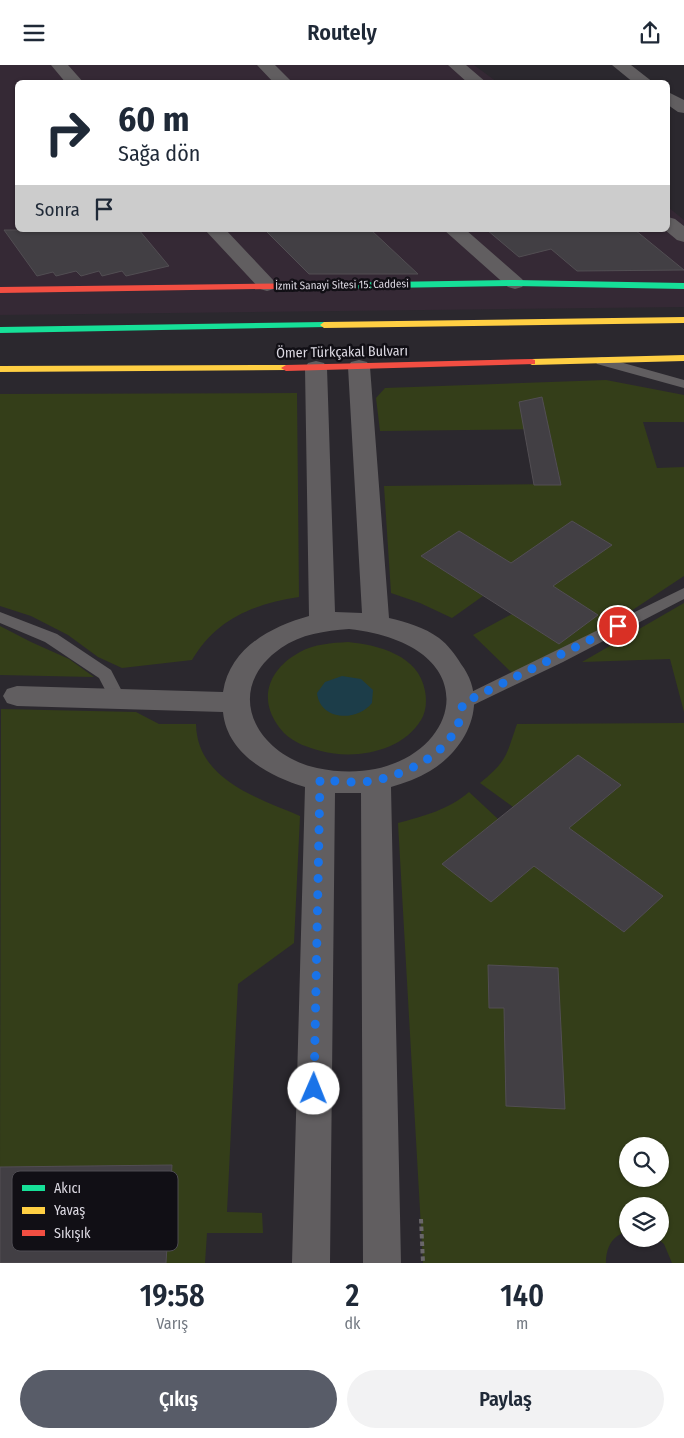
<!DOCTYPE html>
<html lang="tr">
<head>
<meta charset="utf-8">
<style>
  body { margin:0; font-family:"Fira Sans Condensed",sans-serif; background:#f2f2f3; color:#1f2937; height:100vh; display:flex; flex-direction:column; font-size:19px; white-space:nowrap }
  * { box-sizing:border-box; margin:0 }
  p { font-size:16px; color:#747a83 }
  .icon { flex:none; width:28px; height:28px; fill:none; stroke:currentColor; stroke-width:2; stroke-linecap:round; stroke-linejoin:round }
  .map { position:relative; height:1198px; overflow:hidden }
  .panel { display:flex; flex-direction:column; background:#fff; flex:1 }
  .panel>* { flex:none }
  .banner { position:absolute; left:15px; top:15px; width:655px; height:152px; border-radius:8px; box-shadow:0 1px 4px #0004; background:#fff; color:#1f2937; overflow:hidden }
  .buttons { position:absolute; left:619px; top:1072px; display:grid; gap:10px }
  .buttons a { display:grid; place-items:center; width:50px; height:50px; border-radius:50%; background:#fff; box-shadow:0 1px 4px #0004; font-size:25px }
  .pin { position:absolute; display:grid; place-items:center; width:42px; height:42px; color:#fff; margin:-21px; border:2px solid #fff; border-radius:50%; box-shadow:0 1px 5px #0007 }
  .me { position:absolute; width:55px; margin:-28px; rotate:1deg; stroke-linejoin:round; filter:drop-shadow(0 0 4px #0008) }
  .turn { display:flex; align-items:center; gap:18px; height:105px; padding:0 20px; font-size:22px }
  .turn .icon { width:65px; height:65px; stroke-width:2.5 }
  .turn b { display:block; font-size:35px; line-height:42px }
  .then { display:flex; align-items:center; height:48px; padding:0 20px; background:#0003; gap:10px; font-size:19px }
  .eta { display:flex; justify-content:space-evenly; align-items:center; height:85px; text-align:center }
  .eta b { font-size:30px; font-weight:600; line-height:35px }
  .primary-button { display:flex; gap:10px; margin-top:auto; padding:10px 20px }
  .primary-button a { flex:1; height:58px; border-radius:30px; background:#585c68; color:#fff; font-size:20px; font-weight:600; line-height:58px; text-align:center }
  .primary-button a+a { background:#f2f2f3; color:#1f2937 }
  header { display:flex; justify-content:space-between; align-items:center; height:65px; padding:0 20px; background:#fff; font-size:22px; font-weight:600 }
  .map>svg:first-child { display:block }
  .industrial { fill:#352935 }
  .green { fill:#343e19; fill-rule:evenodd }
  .water { fill:#1c3d49 }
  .building { fill:#423f44; stroke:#524e53 }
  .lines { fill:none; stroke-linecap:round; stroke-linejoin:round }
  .path { stroke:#696669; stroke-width:4; stroke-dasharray:4.5 3; stroke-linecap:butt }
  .lane { fill:#615e60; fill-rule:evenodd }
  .street { fill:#615e60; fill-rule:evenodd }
  .fast { fill:#16e098; fill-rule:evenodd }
  .slow { fill:#ffcf43; fill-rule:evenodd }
  .jam { fill:#f24e42; fill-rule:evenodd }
  .route { stroke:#1a73e8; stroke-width:9; stroke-dasharray:0 16.2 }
  .labels { text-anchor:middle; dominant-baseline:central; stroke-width:5; stroke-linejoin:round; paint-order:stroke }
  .far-street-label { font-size:11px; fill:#dcd9e2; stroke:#110f15 }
  .street-label { font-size:14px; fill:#dcd9e2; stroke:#110f15 }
  .key { fill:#110f15; stroke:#4e4c52; stroke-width:1 }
  .key-label { font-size:14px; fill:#dcd9e2 }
</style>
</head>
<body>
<header><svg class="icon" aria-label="menu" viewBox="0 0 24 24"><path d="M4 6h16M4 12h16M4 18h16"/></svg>Routely<svg class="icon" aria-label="share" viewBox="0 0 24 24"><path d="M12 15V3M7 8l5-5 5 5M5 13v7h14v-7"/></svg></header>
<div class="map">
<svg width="684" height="1198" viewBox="0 0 684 1198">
  <rect width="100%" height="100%" fill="#2b282e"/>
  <path class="industrial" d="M0 0H474L497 17 18 18V165H668V142L684 155V242L0 250Z"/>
  <path class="green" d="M606 315 684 330V357H643L657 403 684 402V511L569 587 520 611 510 606 473 570 512 549 559 579 598 550 553 521 611 480 511 498 459 466 421 491 483 531 452 553 420 538 391 528 384 421 561 419 549 364 380 366 376 333 385 323Z
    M297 328 299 532C253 539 216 554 192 595L122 603 98 592 68 570 31 551 0 541V329Z
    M684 538V647L670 594 582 597Z
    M0 561 31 577 69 594 94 612 0 610Z
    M348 577C378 580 419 590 425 626 427 636 426 647 421 655 402 687 354 695 321 686 309 683 294 678 284 668 257 639 265 606 300 587 314 579 332 578 348 577Z
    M1 644 136 647 159 659H196C197 715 258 733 300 751L294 878 238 919 227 1147 262 1148 263 1168H207L205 1198H166L172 1100 0 1102Z
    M684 658V1198H672L664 1179 658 1174H660V1141H628L627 1167C612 1170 606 1183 606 1198H423L398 758C424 751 448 745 469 727L498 754 443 799 491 837 534 801 624 867 663 831 569 763 621 720 513 742 480 718C507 696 506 691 517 659ZM628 1081H660V1114H628Z"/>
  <path class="water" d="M342 611 361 614 373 625 372 638C357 657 320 656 317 628L325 617Z"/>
  <path class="building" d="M4 165H139L169 201 126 211 122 206 102 211 99 206 81 211 76 206 56 211 53 207 37 211Z
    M265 165H371L418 209H309Z
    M487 165H635L684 205 577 206 551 184 519 192Z
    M542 332 561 420H534L519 337Z
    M572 456 612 480 553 521 598 550 559 579 421 491 459 466 511 498Z
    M578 690 621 720 569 763 663 831 624 867 534 801 491 837 442 799Z
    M488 900 558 903 565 1044 506 1041 504 943H489Z
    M172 1100 166 1198H0V1102Z"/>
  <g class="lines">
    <path class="path" d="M421 1154 423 1198"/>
    <path class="lane" d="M602 292 684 315V323L597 299 595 296 597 293Z
      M684 523V534L563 597 469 642 463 644 457 642 455 638 457 634Z
      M0 547 57 569 111 605 126 634 124 638 118 640 112 638 99 613 45 577 0 558Z"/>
    <path class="street" d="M51 0H68L84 18H66Z
      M257 0H275L293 18H274Z
      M448 0H466L487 18H468Z
      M612 0H631L654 18H634Z
      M668 27 684 35V48L678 47 668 40Z
      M668 152 675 154 684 161V177L677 175 665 165H668Z
      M205 165H226L274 216 277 220 274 224 267 226 260 224Z
      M444 165H466L522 214 525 218 522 222 515 224 508 222Z
      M359 295 367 297 370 302 389 553C406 557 424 562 439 573 448 580 455 589 461 599 490 637 467 684 430 706 418 713 405 718 391 722L401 1198H363L361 728H335L330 1198H292L305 722C269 711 227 689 223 647L17 641 7 638 3 631 7 624 17 621 223 627C230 583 270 562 309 551L305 303 308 298 316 296 324 298 327 303 335 547 362 548 348 302 351 297ZM349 564C513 583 448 731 317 703 256 690 221 625 281 583 301 569 325 566 349 564Z"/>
    <path class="fast" d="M515 215 684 218V224L515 221 325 224 321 221 325 218Z
      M324 257 328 260 327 262 0 268V262Z"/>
    <path class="slow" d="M684 252V258L324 263 320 260 324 257Z
      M684 290V296L532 300 527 297 532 294Z
      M286 300 289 301V305L0 307V301Z"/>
    <path class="jam" d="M325 218 328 219V223L0 228V222Z
      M532 294 535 295V299L286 306 281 303 286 300Z"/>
  </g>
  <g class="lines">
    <path class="route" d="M314 1024 320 715C339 716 359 719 377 715 407 708 441 692 456 664 460 657 461 646 463 638L618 561"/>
  </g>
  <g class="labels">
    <g class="far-street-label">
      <text transform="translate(342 220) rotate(-1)">İzmit Sanayi Sitesi 15. Caddesi</text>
    </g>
    <g class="street-label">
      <text transform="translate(342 287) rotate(-1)">Ömer Türkçakal Bulvarı</text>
    </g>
  </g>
  <rect x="12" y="1106" width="166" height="80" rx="8" class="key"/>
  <rect x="22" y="1120" width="23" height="6" fill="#16e098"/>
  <rect x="22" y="1142" width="23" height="7" fill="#ffcf43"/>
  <rect x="22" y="1165" width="23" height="6" fill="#f24e42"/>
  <g class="key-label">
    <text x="54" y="1128">Akıcı</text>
    <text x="54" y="1150">Yavaş</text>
    <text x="54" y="1173">Sıkışık</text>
  </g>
</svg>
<div class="buttons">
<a><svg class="icon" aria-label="search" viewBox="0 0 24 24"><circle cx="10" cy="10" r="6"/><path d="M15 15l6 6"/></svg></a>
<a><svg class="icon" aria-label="layers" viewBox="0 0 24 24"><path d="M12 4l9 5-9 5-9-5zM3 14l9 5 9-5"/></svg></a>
</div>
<div class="pin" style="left:618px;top:561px;background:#d93025"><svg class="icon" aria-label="arrive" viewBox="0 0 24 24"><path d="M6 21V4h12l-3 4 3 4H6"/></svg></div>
<svg class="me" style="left:314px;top:1024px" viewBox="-20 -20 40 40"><circle r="19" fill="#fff"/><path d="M0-13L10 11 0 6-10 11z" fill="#1a73e8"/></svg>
<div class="banner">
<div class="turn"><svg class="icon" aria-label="right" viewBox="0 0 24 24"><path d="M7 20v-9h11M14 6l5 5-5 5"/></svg><div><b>60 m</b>Sağa dön</div></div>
<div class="then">Sonra<svg class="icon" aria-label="arrive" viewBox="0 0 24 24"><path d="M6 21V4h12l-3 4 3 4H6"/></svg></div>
</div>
</div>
<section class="panel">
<div class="eta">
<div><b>19:58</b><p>Varış</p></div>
<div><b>2</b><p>dk</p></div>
<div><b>140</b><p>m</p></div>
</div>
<div class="primary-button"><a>Çıkış</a><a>Paylaş</a></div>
</section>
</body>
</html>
